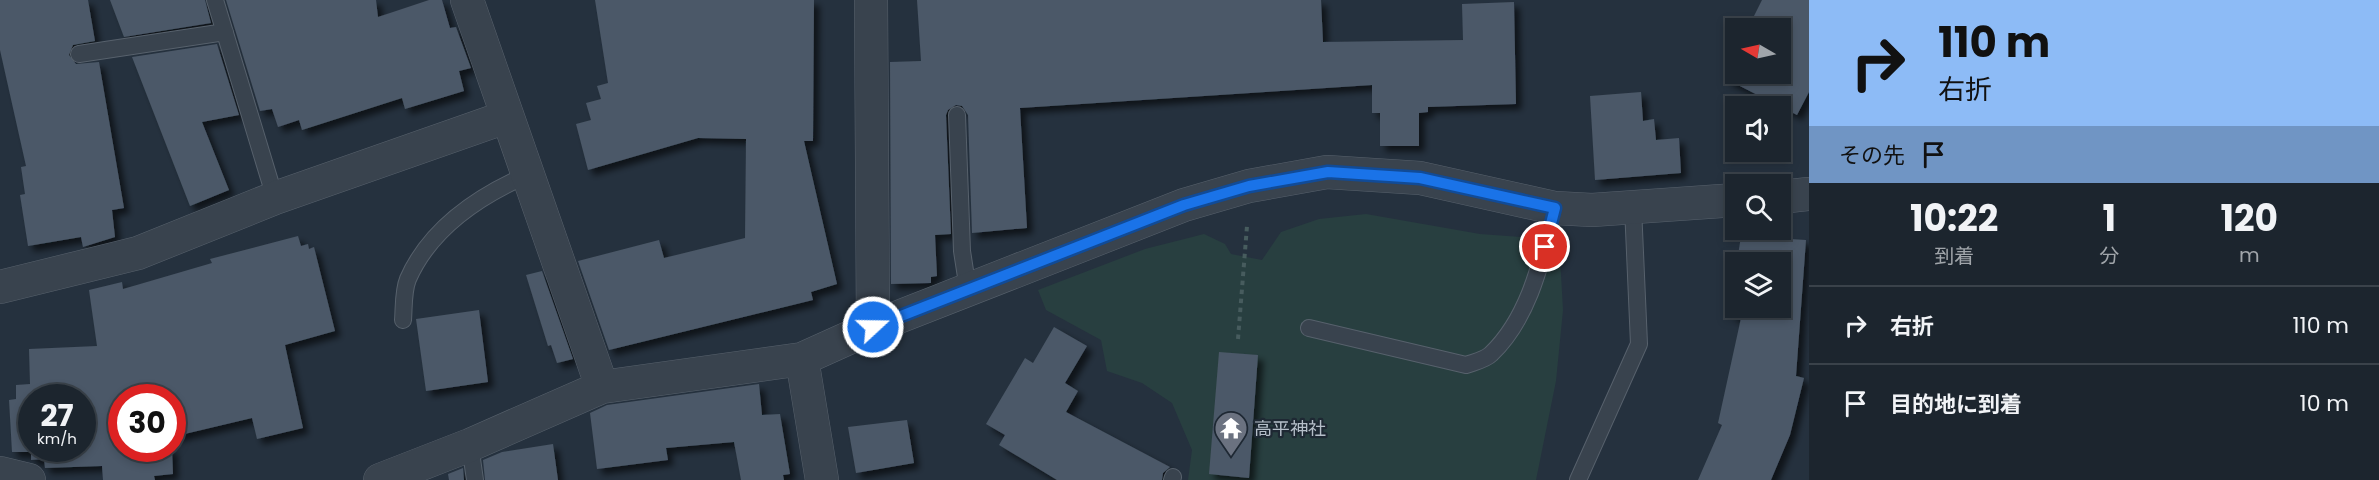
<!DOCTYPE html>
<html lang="ja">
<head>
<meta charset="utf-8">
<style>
  body { margin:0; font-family:Poppins,"Noto Sans JP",sans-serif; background:#252d36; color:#f1f3f6; height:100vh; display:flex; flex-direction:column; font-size:22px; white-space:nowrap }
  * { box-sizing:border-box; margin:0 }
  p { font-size:20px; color:#a0a5aa }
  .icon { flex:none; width:33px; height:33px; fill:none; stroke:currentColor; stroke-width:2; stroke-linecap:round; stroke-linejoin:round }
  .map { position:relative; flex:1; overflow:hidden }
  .drawer { display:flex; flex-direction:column; background:#1c252e; width:570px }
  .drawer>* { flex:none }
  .top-card { background:#8dbbf6; color:#111; overflow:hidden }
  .needle { width:39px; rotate:279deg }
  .tools { position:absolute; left:1725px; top:18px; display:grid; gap:12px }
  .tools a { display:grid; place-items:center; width:66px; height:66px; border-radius:0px; background:#1c252e; box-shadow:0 3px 9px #0003,0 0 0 2px #3a424a; font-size:30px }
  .speed { position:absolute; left:18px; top:384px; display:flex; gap:12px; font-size:30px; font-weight:700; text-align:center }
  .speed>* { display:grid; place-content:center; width:78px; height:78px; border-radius:50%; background:#1c252e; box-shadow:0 3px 9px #0003,0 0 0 2px #3a424a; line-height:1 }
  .speed small { font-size:15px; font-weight:400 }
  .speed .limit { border:9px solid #d22; background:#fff; color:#111 }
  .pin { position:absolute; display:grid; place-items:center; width:51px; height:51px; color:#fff; margin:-26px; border:3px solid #fff; border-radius:50%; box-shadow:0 2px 6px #0007 }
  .me { position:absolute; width:66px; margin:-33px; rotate:69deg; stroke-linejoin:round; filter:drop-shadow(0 0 4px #0008) }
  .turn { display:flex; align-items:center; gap:21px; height:126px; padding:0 30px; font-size:27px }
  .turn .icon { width:78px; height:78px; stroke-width:2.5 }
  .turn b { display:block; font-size:42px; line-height:51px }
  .then { display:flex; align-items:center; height:57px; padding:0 30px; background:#0003; gap:12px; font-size:22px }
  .eta { display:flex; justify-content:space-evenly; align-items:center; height:102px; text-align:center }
  .eta b { font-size:36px; font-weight:700; line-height:42px }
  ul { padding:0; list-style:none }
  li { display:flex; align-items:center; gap:18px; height:78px; padding:0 30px; border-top:2px solid #3a424a }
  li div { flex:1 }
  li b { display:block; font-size:22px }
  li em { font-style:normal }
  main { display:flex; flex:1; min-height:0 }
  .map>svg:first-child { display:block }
  .green { fill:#283f40 }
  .building { fill:#4b5867; fill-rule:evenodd; filter:url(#shadow) }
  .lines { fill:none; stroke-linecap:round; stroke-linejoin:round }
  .service-casing { stroke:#57616c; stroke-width:18 }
  .minor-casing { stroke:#57616c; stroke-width:34 }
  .path { stroke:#475c5e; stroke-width:4; stroke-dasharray:4.5 4.5; stroke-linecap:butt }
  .service { stroke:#39434e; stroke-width:16 }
  .minor { stroke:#39434e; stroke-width:33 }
  .route-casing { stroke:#114b97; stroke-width:15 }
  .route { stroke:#1a73e8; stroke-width:10 }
  .labels { text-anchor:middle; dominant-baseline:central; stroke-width:4.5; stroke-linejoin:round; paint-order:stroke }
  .poi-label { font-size:18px; fill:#b5bec9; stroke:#1e2833; text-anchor:start }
</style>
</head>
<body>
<main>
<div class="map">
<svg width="1809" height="480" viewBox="0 0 1809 480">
  <defs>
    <filter id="shadow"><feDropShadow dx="5.5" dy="5.5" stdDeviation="3" flood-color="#0009"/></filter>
  </defs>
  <rect width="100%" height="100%" fill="#25313e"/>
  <path class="green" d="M1366 214 1480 234 1521 237 1560 257 1563 310 1556 381 1536 480H1188L1192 450 1172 403 1142 383 1107 371 1101 340 1046 310 1038 290 1145 249 1204 234 1225 244 1231 254 1262 260 1281 232 1319 219Z"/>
  <path class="building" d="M0 0H88L95 41 73 45 69 55 76 64 99 62 124 208 112 210 115 237 83 247 81 237 28 246 20 195 25 194 21 167 26 166 0 50Z
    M110 0H205L211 23 124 37Z
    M226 0H376L378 17 429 0H442L450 28 456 27 471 68 459 71 464 91 405 109 402 98 302 130 299 120 278 127 272 109 260 111Z
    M595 0H814L813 141H804L837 284 811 292 813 300 609 350 578 261 659 240 664 258 745 238 746 139 698 138 588 170 576 124 591 120 586 103 601 99 597 86 608 83Z
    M917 0H1321L1323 42 1463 40 1462 4 1514 2 1516 104 1428 107V112L1419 113V146H1380V113H1372V85L1020 108 1027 228 972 233 968 115 962 106 956 105 948 110 946 115 951 234 935 235 937 276 931 277V283L891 284 890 62 921 61Z
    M1762 0H1809V92L1797 115 1728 80V66L1736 52V74H1780V28H1748Z
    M217 44 239 115 202 122 229 190 190 206 132 57Z
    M1641 92 1643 121 1654 119 1656 140 1679 138 1681 173 1595 180 1590 96Z
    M298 236 301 246 308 244 309 249 314 247 335 331 285 345 303 428 257 439 252 418 172 437V398H122V448H172L173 474 154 476 155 480H103L102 466 45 468 44 459 31 460V452H12L9 400 16 399V385L30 384 29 349 97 346 89 290 122 282 123 289 212 263 210 259ZM32 398H82V448H32Z
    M1741 236 1806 240 1796 376 1804 378 1790 435 1771 480H1698L1722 425 1718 423 1741 318 1732 317 1736 272V308H1780V262H1737Z
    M542 271 573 359 557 363 551 345 548 346 526 275Z
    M479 310 488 382 426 391 416 319Z
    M1054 327 1087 346 1065 383 1078 391 1066 412 1170 467 1163 473 1162 480H1057L999 445 1005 435 986 424 1025 358 1033 363Z
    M1219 352 1258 355 1249 478 1209 474Z
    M759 384 762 415 780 414 790 474 783 475 784 480H741L734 442 666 448 668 460 597 469 590 413 607 405Z
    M907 420 914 463 856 473 848 427Z
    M553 444 558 480H485L483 460 502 452Z
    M463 468 464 480H449L448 474Z"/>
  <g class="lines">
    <defs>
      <path id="service" d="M215 0 275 198
        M79 54 225 32
        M957 115 962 251 968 290
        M403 320C404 308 403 291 408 279 430 229 479 196 527 175
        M1309 328 1466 365C1474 362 1485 360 1491 354 1530 317 1542 258 1555 208
        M470 445 475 480
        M1172 480 1173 477
        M1578 480 1639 344 1633 207"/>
      <path id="minor" d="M467 0 602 387
        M871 0 873 327
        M1780 197 1809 194
        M0 287 138 253 275 198 506 117
        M802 359 822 480
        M0 473 29 480
        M380 480 470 445 602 387 802 359 873 327 1184 205 1249 186 1327 172 1420 178 1555 208 1592 210 1736 200"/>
    </defs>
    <use href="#service" class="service-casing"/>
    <use href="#minor" class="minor-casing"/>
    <path class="path" d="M1238 339 1247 226"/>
    <use href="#service" class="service"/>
    <use href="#minor" class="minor"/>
  </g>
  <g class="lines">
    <defs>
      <path id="route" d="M873 327 1184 205 1249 186 1328 172 1420 178 1555 208 1545 247"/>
    </defs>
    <use href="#route" class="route-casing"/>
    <use href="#route" class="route"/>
  </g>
  <defs>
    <symbol id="temple-pin" viewBox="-11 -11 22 30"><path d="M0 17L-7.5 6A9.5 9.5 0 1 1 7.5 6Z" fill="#6b7280" stroke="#1e2833"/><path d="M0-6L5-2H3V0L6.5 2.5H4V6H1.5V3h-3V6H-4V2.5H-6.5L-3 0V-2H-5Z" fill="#fff"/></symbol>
  </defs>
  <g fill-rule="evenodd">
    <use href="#temple-pin" x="1212" y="409" width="38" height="52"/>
  </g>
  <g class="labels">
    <g class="poi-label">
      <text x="1254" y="428">高平神社</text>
    </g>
  </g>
</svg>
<div class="tools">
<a><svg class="needle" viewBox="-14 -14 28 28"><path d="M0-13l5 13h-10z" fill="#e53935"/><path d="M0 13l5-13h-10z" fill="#a0a5aa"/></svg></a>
<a><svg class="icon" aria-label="sound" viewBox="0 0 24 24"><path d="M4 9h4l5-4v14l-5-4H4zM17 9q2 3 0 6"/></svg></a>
<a><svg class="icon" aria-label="search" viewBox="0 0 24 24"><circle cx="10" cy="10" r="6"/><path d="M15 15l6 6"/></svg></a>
<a><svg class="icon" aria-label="layers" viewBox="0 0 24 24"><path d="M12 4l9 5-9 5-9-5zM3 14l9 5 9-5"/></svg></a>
</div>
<div class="speed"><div>27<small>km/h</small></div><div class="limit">30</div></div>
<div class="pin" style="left:1545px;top:247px;background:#d93025"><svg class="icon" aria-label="arrive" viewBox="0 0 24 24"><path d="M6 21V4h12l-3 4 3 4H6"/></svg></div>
<svg class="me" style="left:873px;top:327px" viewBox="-20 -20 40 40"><circle r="17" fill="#1a73e8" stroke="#fff" stroke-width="3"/><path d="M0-11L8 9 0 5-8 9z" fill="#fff"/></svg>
</div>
<section class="drawer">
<div class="top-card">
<div class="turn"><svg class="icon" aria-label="right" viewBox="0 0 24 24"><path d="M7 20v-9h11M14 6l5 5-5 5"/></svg><div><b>110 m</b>右折</div></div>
<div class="then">その先<svg class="icon" aria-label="arrive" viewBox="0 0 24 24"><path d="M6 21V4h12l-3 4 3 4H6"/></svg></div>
</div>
<div class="eta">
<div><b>10:22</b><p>到着</p></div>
<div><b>1</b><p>分</p></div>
<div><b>120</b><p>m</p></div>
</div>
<ul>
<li><svg class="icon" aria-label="right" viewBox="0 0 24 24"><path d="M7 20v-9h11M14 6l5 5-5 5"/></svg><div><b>右折</b></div><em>110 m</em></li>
<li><svg class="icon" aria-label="arrive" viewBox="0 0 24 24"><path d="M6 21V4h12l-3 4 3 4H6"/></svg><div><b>目的地に到着</b></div><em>10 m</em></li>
</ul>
</section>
</main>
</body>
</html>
